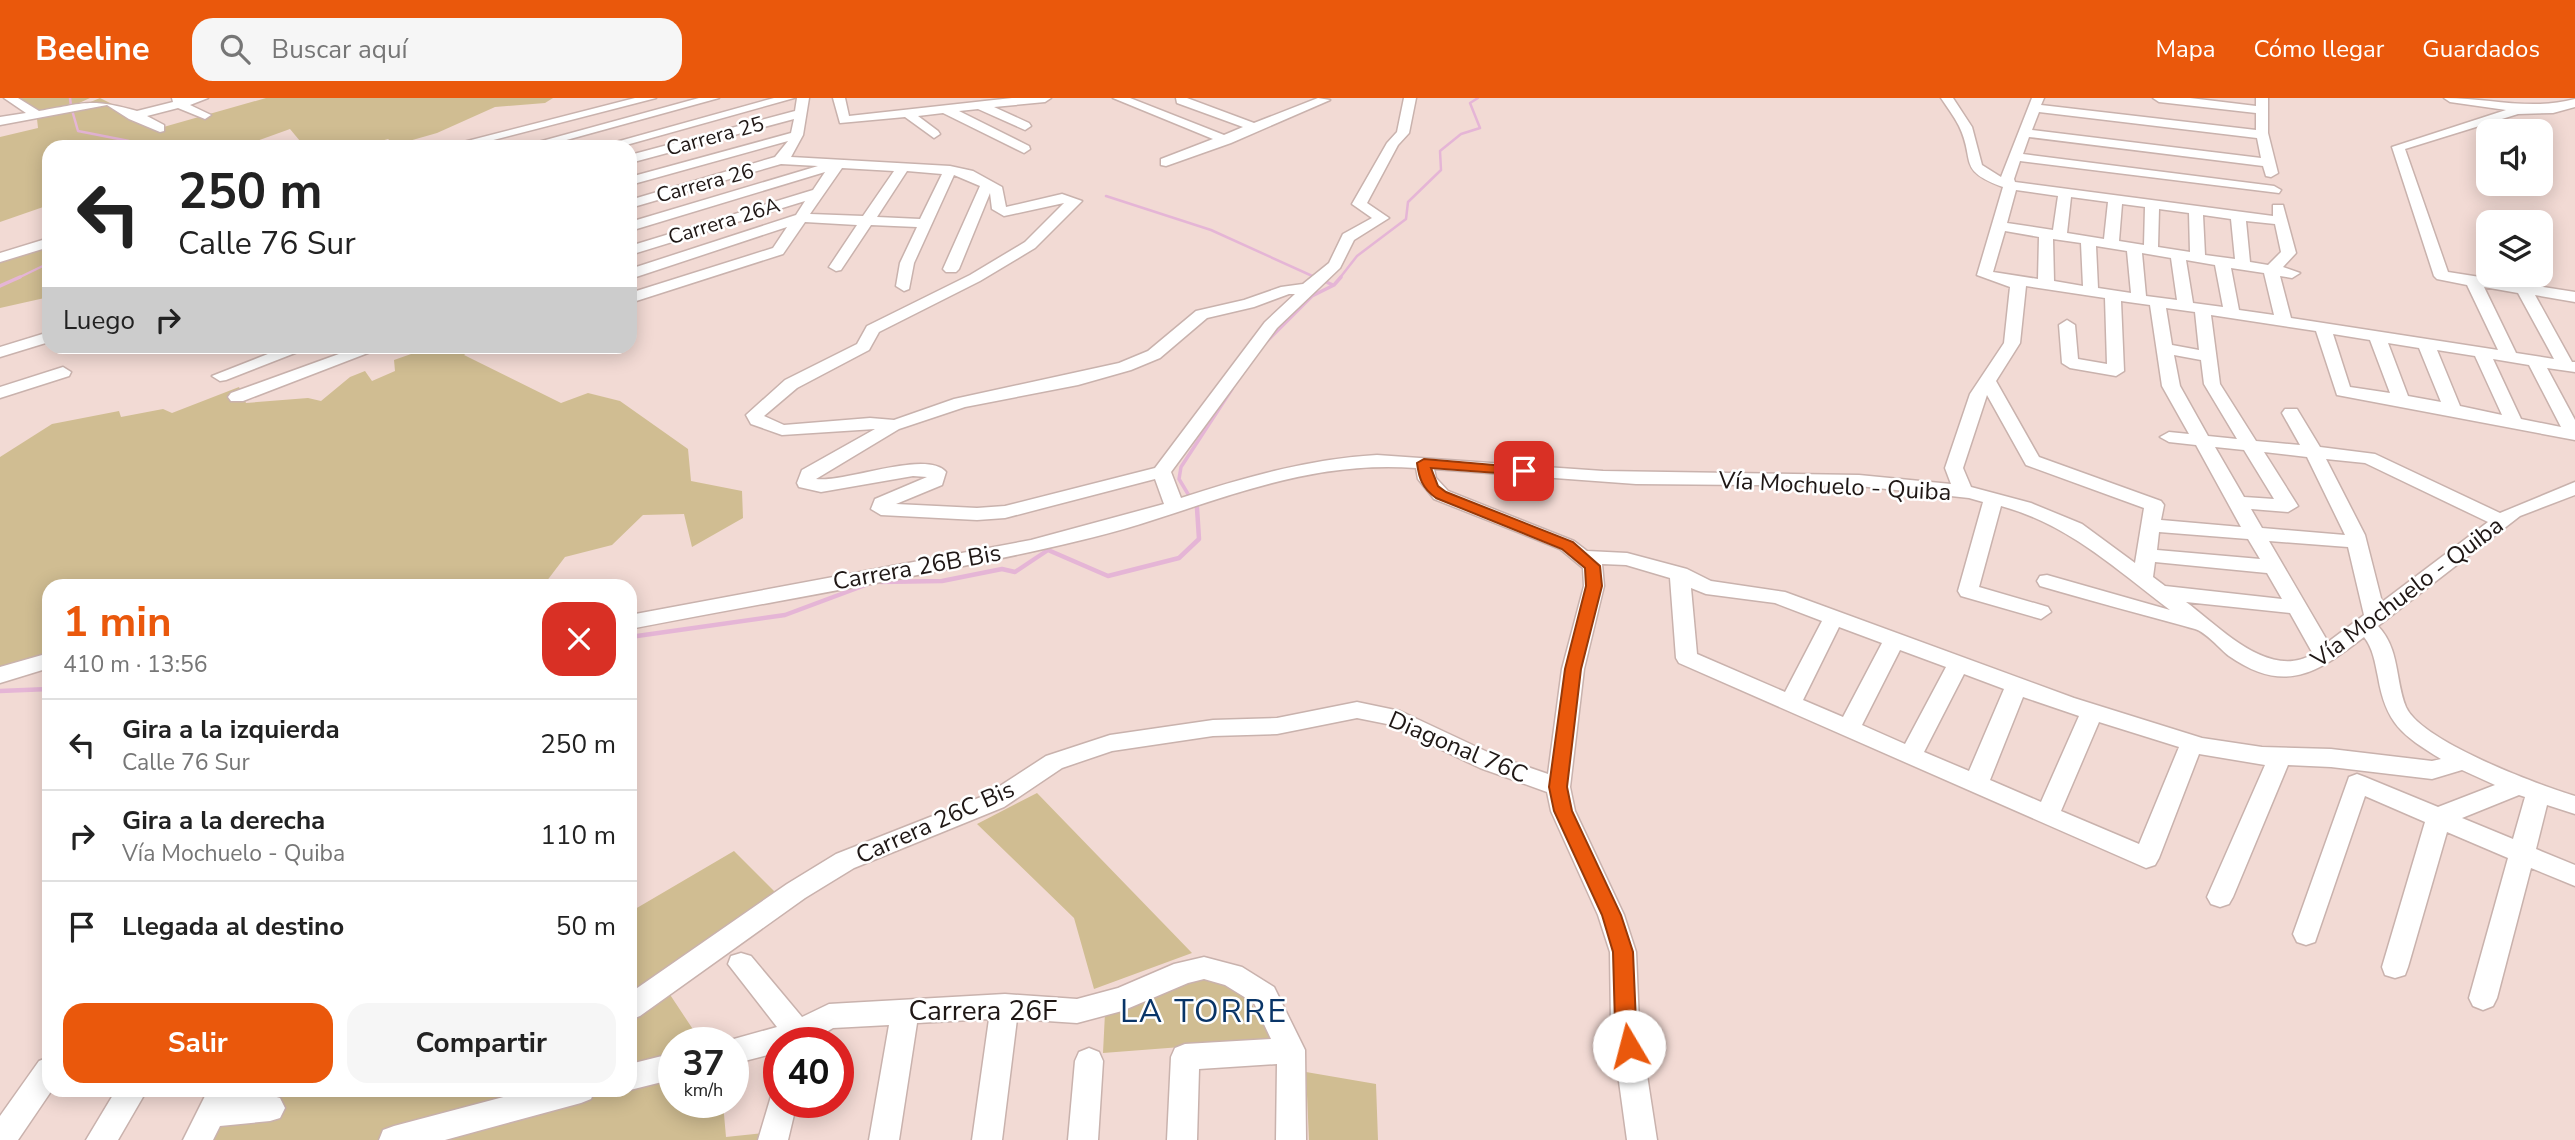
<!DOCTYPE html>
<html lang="es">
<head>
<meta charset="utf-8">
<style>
  body { margin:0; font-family:"Nunito Sans",sans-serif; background:#f6f6f6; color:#222; height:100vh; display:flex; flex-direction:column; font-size:26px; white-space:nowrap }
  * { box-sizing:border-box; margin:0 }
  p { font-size:23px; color:#767676 }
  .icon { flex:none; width:38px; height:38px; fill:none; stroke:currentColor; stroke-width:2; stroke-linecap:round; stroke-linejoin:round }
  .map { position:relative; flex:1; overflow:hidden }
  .panel { position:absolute; left:42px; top:481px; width:595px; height:518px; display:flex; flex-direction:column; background:#fff; border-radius:21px; box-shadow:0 4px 18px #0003 }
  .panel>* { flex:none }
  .guide { position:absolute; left:42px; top:42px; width:595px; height:214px; border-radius:21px; box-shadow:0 4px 18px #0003; background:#fff; color:#222; overflow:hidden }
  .controls { position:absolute; left:2476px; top:21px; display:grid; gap:14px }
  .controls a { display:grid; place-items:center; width:77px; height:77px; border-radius:14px; background:#fff; box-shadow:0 4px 18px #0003; font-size:35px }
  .speed { position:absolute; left:658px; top:929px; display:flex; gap:14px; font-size:35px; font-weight:700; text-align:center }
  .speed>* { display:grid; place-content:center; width:91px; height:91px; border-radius:50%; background:#fff; box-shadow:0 4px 18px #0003; line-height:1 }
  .speed small { font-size:18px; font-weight:400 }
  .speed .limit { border:10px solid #d22; background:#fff; color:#111 }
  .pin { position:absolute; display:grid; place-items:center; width:60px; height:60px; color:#fff; margin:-30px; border-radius:14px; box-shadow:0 4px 10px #0006 }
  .me { position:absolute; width:77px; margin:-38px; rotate:352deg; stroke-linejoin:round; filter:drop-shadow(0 0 5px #0008) }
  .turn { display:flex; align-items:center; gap:24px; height:147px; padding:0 21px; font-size:32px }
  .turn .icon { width:91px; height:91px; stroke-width:2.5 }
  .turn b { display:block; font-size:49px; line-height:60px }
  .then { display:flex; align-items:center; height:66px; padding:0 21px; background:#0003; gap:14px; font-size:26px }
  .round { display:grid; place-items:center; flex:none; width:74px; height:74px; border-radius:21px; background:#f6f6f6 }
  .headline { display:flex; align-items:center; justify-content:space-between; height:119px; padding:0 21px }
  h1 { font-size:42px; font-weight:700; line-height:52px; color:#ea580c }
  .primary-button { display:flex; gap:14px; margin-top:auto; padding:14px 21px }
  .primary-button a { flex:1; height:80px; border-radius:21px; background:#ea580c; color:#fff; font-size:28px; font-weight:700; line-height:80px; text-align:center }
  .primary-button a+a { background:#f6f6f6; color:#222 }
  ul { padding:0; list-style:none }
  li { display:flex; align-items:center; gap:21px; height:91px; padding:0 21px; border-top:2px solid #e0e0e0 }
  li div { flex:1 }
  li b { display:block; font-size:26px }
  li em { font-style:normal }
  header { display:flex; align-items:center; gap:42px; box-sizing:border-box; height:98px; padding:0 35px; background:#ea580c; color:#fff }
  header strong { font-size:33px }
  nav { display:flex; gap:38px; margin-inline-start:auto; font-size:24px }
  .search { width:490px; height:63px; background:#f6f6f6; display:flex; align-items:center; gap:18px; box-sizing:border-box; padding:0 24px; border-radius:21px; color:#767676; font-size:26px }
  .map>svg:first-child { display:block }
  .green { fill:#d0bd92 }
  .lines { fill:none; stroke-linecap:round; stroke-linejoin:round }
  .stream-far2 { stroke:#e5b5d6; stroke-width:2.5 }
  .stream-far1 { stroke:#e5b5d6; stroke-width:3.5 }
  .stream { stroke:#e5b5d6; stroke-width:4.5 }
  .minor-casing { stroke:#c9b2ad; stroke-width:3 }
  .minor { fill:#fff; fill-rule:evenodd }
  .route { fill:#ea580c; stroke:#983908; stroke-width:2 }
  .labels { text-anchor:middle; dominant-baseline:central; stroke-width:5; stroke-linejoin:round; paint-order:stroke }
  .far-street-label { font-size:21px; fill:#1f1715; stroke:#fff }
  .street-label { font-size:24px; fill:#1f1715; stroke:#fff }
  .near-street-label { font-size:28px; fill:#1f1715; stroke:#fff }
  .near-neighbourhood-label { font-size:32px; letter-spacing:2px; fill:#093568; stroke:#fff }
</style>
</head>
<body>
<header>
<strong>Beeline</strong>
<div class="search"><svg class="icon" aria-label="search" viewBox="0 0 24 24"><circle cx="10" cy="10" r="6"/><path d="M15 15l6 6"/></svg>Buscar aquí</div>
<nav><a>Mapa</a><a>Cómo llegar</a><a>Guardados</a></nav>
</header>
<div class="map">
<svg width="2575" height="1042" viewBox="0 0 2575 1042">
  <rect width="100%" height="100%" fill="#f2dad4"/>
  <path class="green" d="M14 0H90L66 11 41 16Z
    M100 0 160 30 266 0H553L545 5 495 9 437 35 395 47 388 41 360 49H305L290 31 240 49H49V107L0 124V39L38 30 37 21 69 13Z
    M49 146V199L0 210V162Z
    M431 249H475L464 257 561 305 588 295 620 303 688 351 691 383 742 393 743 420 692 449 684 416 643 417 612 447 565 459 543 488H49V559L0 573V359L52 326 119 313 121 319 163 311 172 315 239 289 246 305 308 300 321 303 350 279 365 273 372 283 395 273 394 262Z
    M1037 695 1192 855 1094 891 1074 820 977 726Z
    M734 753 780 799 657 877 702 945H674V1004L723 1005 726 1039 764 1035 762 1042H203L219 1006 275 997 277 992H630V814Z
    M1186 879C1237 883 1250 895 1272 942L1103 955 1105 915Z
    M1306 974 1376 986 1378 1042H1309Z"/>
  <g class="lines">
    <path class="stream-far2" d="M70 0 71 8
      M72 12 78 33 129 43 134 49
      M1106 98 1211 132 1319 181
      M16 181 49 165
      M1339 181 1357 158 1406 121 1408 104 1441 72 1440 53 1461 36 1480 30 1470 5 1478 0"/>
    <path class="stream-far1" d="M1315 179 1333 187
      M0 188 20 179
      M1266 244 1312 198 1334 187 1341 179
      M1194 406 1179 381 1181 369 1232 291"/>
    <path class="stream" d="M880 484 942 483 1002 471 1015 474 1048 452 1108 478 1179 460 1199 441 1197 410 1193 404
      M630 539 785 517 868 486
      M0 593 49 591"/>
    <defs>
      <path id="minor" d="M4 0H18L39 13C86 5 90 0 137 13L173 4 172 0H208L190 7 211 17 205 21 178 10 147 18 164 27V33L160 34 129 21 107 7 0 27V19L26 15Z
        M635 0H656L466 49H444Z
        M699 0H719L541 49H520Z
        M774 0H794L619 49H598Z
        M797 0H809L803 37 791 59 950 68 973 73 1002 89 1006 109 1062 96 1082 103 1035 150 980 183 879 234 869 252 797 290 764 318 784 327 870 320 894 322 954 301 1119 265 1148 253 1196 213 1244 202 1281 189 1303 186 1329 165 1343 136 1372 120 1352 106 1387 45 1397 34 1404 0H1416L1409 35 1398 47 1367 105 1389 120 1354 142 1340 170 1277 230 1171 374 1181 400C1245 379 1309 361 1377 357L1603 373 1859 377 1951 386 1945 370 1970 296 2004 245 2010 189 1977 177 2003 89C1956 72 1976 63 1959 28 1954 18 1947 9 1941 0H1953L1972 29 1982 67 2001 79 2032 0H2044L2041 7 2256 32V15L2159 4 2153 0H2190L2256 8V0H2268V35L2278 75 2271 79 2266 78 2263 68 2029 39 2023 56 2274 88 2281 92 2279 95 2020 63 2014 81 2015 84 2273 118V107H2283L2296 155 2283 169 2300 175 2292 180 2280 178 2291 220 2498 252 2467 187 2437 181 2434 178 2392 49 2506 12 2450 4 2444 0C2491 0 2529 13 2575 1V9L2553 15 2518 16 2405 51 2448 174 2575 194V204L2535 197 2572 264H2575V274L2547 270 2575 322V342L2337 297 2316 233 2211 217 2220 286 2256 343 2300 347 2282 315 2285 311H2297L2320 349 2375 356 2500 415 2575 384V397L2520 418 2378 528C2400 551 2395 582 2406 609 2421 643 2538 687 2575 698V716L2547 707 2536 751 2575 767V788L2531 770 2497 900 2493 908 2483 912 2473 908 2469 900 2508 760 2447 734 2408 869 2405 877 2395 880 2385 877 2382 869 2425 724 2365 698 2315 844 2306 847 2297 844 2293 836 2349 679 2357 676 2365 679 2438 709 2495 687 2462 672 2432 681 2331 669 2288 667 2233 799 2229 806 2220 809 2211 806 2207 799 2265 667 2199 656 2159 760 2155 767 2146 770 1679 565 1676 560 1670 480 1626 467 1602 466 1604 488 1584 571 1570 689 1575 713 1624 817 1636 854 1639 925 1657 1042H1627L1611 925 1610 854 1598 817 1551 713 1547 694 1480 670 1387 626 1357 620 1277 636 1213 638 1112 653 1062 670 1004 709 854 770 805 800 640 918 630 922V895L787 786 836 756 986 697 1046 658 1110 637 1213 622 1277 620 1357 604 1400 613 1496 658 1548 676 1562 571 1584 488 1583 470 1560 451 1434 401 1418 381 1416 370C1319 363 1244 393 1153 422 1114 435 1071 445 1030 454 898 483 763 505 630 531V517L1031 442 1164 406 1155 381 1005 420 977 422 881 417 871 411 875 401 927 379 913 378 821 394 799 389 797 385 802 372 875 331 782 337 751 326 746 317 785 282 857 246 867 228 970 177 1025 144 1064 105 1004 118 992 111 990 95 959 171 956 174H946L943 171 980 88 954 77 914 165 909 191 904 193 896 188 900 165 917 129 871 127 841 172 836 173 829 169 857 127 805 124 783 156 630 205V195L773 150 787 129 630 181V171L796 117 805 103 630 157V148L813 92 825 74 630 133V124L818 68 781 66 630 110V102L775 59 788 43 630 87V79L791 35 794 21 630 65V57L795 13ZM2039 14 2257 40 2261 60 2032 32ZM842 70 894 73 863 118 810 116ZM907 73 942 76 920 121 877 119ZM2016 92 2058 98 2053 132 2007 125ZM2071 99 2108 104 2104 141 2067 135ZM2122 106 2145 109 2144 147 2119 143ZM2159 111 2189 115 2190 154 2158 149ZM2203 117 2231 121 2235 161 2205 157ZM2246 123 2275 126 2281 154 2268 167 2250 164ZM2005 133 2039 139 2038 181 1993 174ZM2053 141 2081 145 2083 188 2054 183ZM2096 148 2127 153 2131 195 2098 190ZM2142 155 2171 160 2177 202 2146 198ZM2186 162 2215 167 2223 209 2193 205ZM2231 170 2264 175 2274 217 2239 212ZM2026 188 2105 200 2107 266 2078 261 2075 227 2067 222 2059 227 2062 265 2070 270 2116 278 2124 273 2121 203 2150 207 2162 288 2189 336 2169 334 2160 339 2169 344 2196 347 2241 429 2161 422 2164 407 2161 403 2039 359 1996 283 2020 245ZM2484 189 2518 195 2554 261 2516 255ZM1289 196H1295L1265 224 1155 370 1005 408 977 410 896 406 942 387 946 374C927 351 845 385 816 381L899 331 965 309 1078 287 1131 272 1160 260 1207 220 1254 209ZM2166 210 2195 214 2199 252 2172 247ZM2333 236 2370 242 2390 295 2350 289ZM2388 245 2419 250 2441 304 2408 298ZM2437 252 2475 258 2502 317 2460 308ZM2174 257 2201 262 2204 286 2237 341 2208 338 2180 288ZM2493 261 2529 267 2561 329 2521 321ZM1987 297 2026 367 2144 410 2135 465 2082 426 2031 405 1971 389 1963 370ZM2215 349 2244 352 2274 401 2244 399ZM2264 354 2307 359 2345 437 2262 430 2251 411 2288 414 2298 408ZM2326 361 2365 365 2488 424 2382 504 2365 437ZM1434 371 1636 386 1859 388 1969 400 1983 404 1958 493 1961 498 2041 521 2051 514 2048 509 1979 489 2001 408C2068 426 2116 471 2170 512L2047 477 2040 478 2037 483 2040 488C2091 503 2145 517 2195 531 2206 534 2220 551 2229 558 2285 597 2317 575 2364 539 2373 550 2375 565 2378 579 2386 626 2402 637 2441 661L2432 663 2331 651 2262 649 2202 640 2074 600 1785 494 1711 483 1687 471 1627 455 1587 453 1574 443 1448 393 1436 380ZM2159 434 2248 441 2260 461 2157 452ZM2269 443 2348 449 2364 517 2328 544ZM2155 464 2267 475 2282 501 2165 488 2153 479ZM1691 490 1706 496 1775 505 1822 523 1785 594 1697 556ZM2186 504 2290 515 2313 556C2269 583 2219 528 2186 504ZM1839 529 1882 545 1843 619 1803 602ZM1900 552 1946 569 1905 646 1862 627ZM1964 576 2004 591 1969 673 1924 654ZM2023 599 2079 618 2041 704 1990 682ZM2099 624 2179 649 2139 746 2061 713ZM2519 697 2525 699 2513 741 2462 720Z
        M833 0H845L849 18 1012 0H1051L1045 4 994 9 1029 25 1031 28 1025 32 978 11 959 13 1029 48 1030 51 1024 55 943 15 918 18 938 33 940 36 934 40 905 19 840 25Z
        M1113 0H1130L1224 37 1243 29 1177 5 1176 0H1187L1254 25 1318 0 1330 2 1231 45 1166 68 1161 67V61L1213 41Z
        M49 140V149L0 164V155Z
        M49 234V244L0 259V249Z
        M288 248H313L226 282 220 283 212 278Z
        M361 248H386L243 303H231L228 299 231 295Z
        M63 269 71 274 69 278 0 300V289Z
        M49 555V570L0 585V569Z
        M741 855 751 858 802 919 829 906 1005 896 1077 901 1118 890 1174 866 1204 859 1242 869 1274 889 1305 952 1306 1042H1276L1277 966 1199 971 1197 1042H1167L1171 959 1175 950 1185 946 1271 941 1254 905 1225 887 1204 881 1188 885 1122 913 1077 925 1017 921 1002 1042H972L989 921 917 925 899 1042H869L889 927 833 930 808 945H779V954L733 966V945L723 944 777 929 728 866 731 858Z
        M1089 950 1099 954 1103 963 1098 1042H1068L1075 963 1079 954Z
        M674 955V981L630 992V966Z
        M49 959V992H52L18 1042H0V1018L39 963Z
        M116 992H147L118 1042H86Z
        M208 992H238L235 999 270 997 280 1000 285 1010 280 1020 270 1023 220 1028 213 1042H183Z
        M530 992H595L591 1001 581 1005 445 1042H379L383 1032 394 1028Z
        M779 992V1004H797L788 1042H758L772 995Z"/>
    </defs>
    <use href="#minor" class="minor-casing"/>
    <use href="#minor" class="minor"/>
  </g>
  <path class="route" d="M1424 361 1529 370 1531 373 1524 377 1431 370 1438 388 1446 394 1573 444 1600 468 1602 488 1581 571 1567 689 1572 713 1621 817 1633 854 1636 925 1640 948 1637 955 1629 957 1622 955 1615 925 1613 854 1602 817 1554 713 1549 689 1565 571 1586 488 1585 470 1562 451 1436 400C1422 390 1419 380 1417 365Z"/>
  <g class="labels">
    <g class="far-street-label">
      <text transform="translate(715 38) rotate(-15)">Carrera 25</text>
      <text transform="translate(705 85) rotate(-15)">Carrera 26</text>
      <text transform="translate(724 123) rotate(-17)">Carrera 26A</text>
    </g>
    <g class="street-label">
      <text transform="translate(1835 388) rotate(3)">Vía Mochuelo - Quiba</text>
      <text transform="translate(917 469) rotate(-10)">Carrera 26B Bis</text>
      <text transform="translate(2407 494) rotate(-37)">Vía Mochuelo - Quiba</text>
      <text transform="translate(1458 649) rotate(23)">Diagonal 76C</text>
      <text transform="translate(935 724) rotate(-24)">Carrera 26C Bis</text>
    </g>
    <g class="near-street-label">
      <text x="983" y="913">Carrera 26F</text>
    </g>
    <g class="near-neighbourhood-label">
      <text x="1204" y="913">LA TORRE</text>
    </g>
  </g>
</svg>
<div class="controls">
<a><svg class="icon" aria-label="sound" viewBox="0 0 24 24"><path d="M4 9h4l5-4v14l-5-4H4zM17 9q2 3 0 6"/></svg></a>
<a><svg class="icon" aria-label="layers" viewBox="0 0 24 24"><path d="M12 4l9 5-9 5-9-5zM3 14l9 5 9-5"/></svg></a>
</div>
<div class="speed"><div>37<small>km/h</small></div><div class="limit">40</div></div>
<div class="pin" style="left:1524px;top:373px;background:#d93025"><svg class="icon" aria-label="arrive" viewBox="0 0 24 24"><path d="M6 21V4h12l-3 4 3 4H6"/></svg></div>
<svg class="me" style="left:1629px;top:948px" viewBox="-20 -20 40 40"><circle r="19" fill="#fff"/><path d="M0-13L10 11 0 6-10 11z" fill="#ea580c"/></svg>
<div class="guide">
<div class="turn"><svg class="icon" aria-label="left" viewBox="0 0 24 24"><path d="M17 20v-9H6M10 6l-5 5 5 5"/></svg><div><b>250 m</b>Calle 76 Sur</div></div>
<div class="then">Luego<svg class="icon" aria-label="right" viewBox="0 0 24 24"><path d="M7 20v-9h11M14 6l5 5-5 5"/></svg></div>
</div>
<section class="panel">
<div class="headline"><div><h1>1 min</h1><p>410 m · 13:56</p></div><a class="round" style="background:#d93025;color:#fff"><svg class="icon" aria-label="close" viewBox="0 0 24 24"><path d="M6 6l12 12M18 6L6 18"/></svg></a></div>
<ul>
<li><svg class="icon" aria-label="left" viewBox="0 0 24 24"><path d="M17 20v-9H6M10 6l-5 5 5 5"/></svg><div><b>Gira a la izquierda</b><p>Calle 76 Sur</p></div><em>250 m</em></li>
<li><svg class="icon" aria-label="right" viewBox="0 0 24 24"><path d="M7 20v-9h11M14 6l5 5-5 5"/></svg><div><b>Gira a la derecha</b><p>Vía Mochuelo - Quiba</p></div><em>110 m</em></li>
<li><svg class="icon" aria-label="arrive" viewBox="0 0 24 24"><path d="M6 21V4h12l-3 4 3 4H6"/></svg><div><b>Llegada al destino</b></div><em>50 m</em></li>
</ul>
<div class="primary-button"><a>Salir</a><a>Compartir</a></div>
</section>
</div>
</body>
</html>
